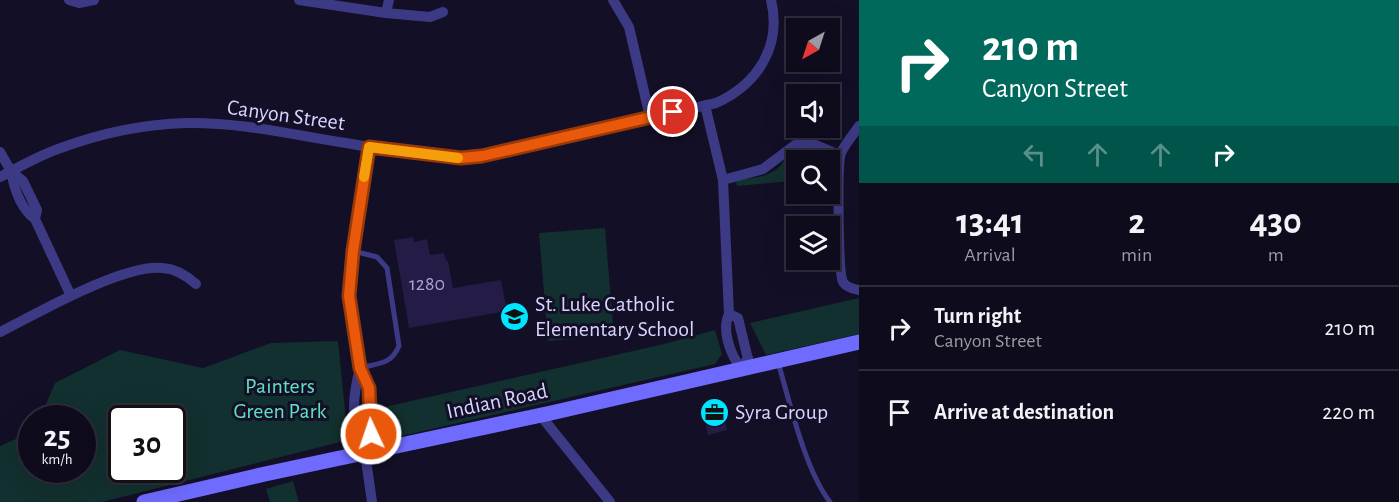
<!DOCTYPE html>
<html lang="en">
<head>
<meta charset="utf-8">
<style>
  body { margin:0; font-family:"Alegreya Sans",sans-serif; background:#171425; color:#f1f3f6; height:100vh; display:flex; flex-direction:column; font-size:22px; white-space:nowrap }
  * { box-sizing:border-box; margin:0 }
  p { font-size:20px; color:#9b9ba3 }
  .icon { flex:none; width:33px; height:33px; fill:none; stroke:currentColor; stroke-width:2; stroke-linecap:round; stroke-linejoin:round }
  .map { position:relative; flex:1; overflow:hidden }
  .panel { display:flex; flex-direction:column; background:#0e0b1c; width:540px }
  .panel>* { flex:none }
  .guide { background:#00695c; color:#fff; overflow:hidden }
  .needle { width:39px; rotate:219deg }
  .buttons { position:absolute; left:786px; top:18px; display:grid; gap:12px }
  .buttons a { display:grid; place-items:center; width:54px; height:54px; border-radius:0px; background:#0e0b1c; box-shadow:0 6px 24px #0002,0 0 0 2px #2e2b3b; font-size:30px }
  .speed { position:absolute; left:18px; top:405px; display:flex; gap:12px; font-size:30px; font-weight:700; text-align:center }
  .speed>* { display:grid; place-content:center; width:78px; height:78px; border-radius:50%; background:#0e0b1c; box-shadow:0 6px 24px #0002,0 0 0 2px #2e2b3b; line-height:1 }
  .speed small { font-size:15px; font-weight:400 }
  .speed .limit { border:3px solid #111; border-radius:9px; background:#fff; color:#111 }
  .pin { position:absolute; display:grid; place-items:center; width:51px; height:51px; color:#fff; margin:-26px; border:3px solid #fff; border-radius:50%; box-shadow:0 2px 6px #0007 }
  .me { position:absolute; width:66px; margin:-33px; rotate:357deg; stroke-linejoin:round; filter:drop-shadow(0 0 4px #0008) }
  .turn { display:flex; align-items:center; gap:21px; height:126px; padding:0 24px; font-size:27px }
  .turn .icon { width:78px; height:78px; stroke-width:2.5 }
  .turn b { display:block; font-size:42px; line-height:51px }
  .lanes { display:flex; align-items:center; height:57px; padding:0 24px; background:#0003; justify-content:center; gap:30px; direction:ltr }
  .lanes .off { opacity:.35 }
  .eta { display:flex; justify-content:space-evenly; align-items:center; height:102px; text-align:center }
  .eta b { font-size:36px; font-weight:700; line-height:42px }
  ul { padding:0; list-style:none }
  li { display:flex; align-items:center; gap:18px; height:84px; padding:0 24px; border-top:2px solid #2e2b3b }
  li div { flex:1 }
  li b { display:block; font-size:22px }
  li em { font-style:normal }
  main { display:flex; flex:1; min-height:0 }
  .map>svg:first-child { display:block }
  .green { fill:#12302f; fill-rule:evenodd }
  .building { fill:#241b47 }
  .lines { fill:none; stroke-linecap:round; stroke-linejoin:round }
  .lane { stroke:#3d3a85; stroke-width:5 }
  .street { stroke:#3d3a85; stroke-width:10 }
  .secondary { stroke:#6f6bff; stroke-width:15 }
  .route-casing { stroke:#983908; stroke-width:15 }
  .route { stroke:#ea580c; stroke-width:10 }
  .slow { stroke:#f59e0b; stroke-width:10 }
  .labels { text-anchor:middle; dominant-baseline:central; stroke-width:6; stroke-linejoin:round; paint-order:stroke }
  .number-label { font-size:20px; fill:#aca6d1 }
  .street-label { font-size:22px; fill:#d9d4ff; stroke:#130f26 }
  .poi-label { font-size:22px; fill:#d9d4ff; stroke:#130f26; text-anchor:start }
  .park-label { font-size:22px; fill:#5fe0c0; stroke:#130f26 }
</style>
</head>
<body>
<main>
<div class="map">
<svg width="859" height="502" viewBox="0 0 859 502">
  <rect width="100%" height="100%" fill="#130f26"/>
  <path class="green" d="M790 154 791 181 737 186 736 180C750 178 767 178 778 168 783 164 784 158 790 154Z
    M605 228 614 336 548 341 539 233Z
    M859 298V334L766 355 750 323Z
    M715 330 722 354 715 364 393 438 379 430 380 408 664 344Z
    M338 341 348 440 102 502H0V446L31 432 32 470H82V418H40L55 383 120 350 203 368 271 343ZM172 418V470H122V418Z
    M293 481 299 502H270L266 489Z"/>
  <path class="building" d="M413 237 414 242 427 239 430 255 444 253 446 261H448L453 288 501 280 507 311 409 328 394 240Z
    M721 405 727 430 708 435 702 410Z"/>
  <g class="lines">
    <path class="lane" d="M353 251 377 257 387 268 399 346C391 365 378 363 360 368
      M778 362C790 403 805 470 830 502"/>
    <path class="street" d="M69 0 79 3 94 0
      M299 0 386 13 430 17 443 12
      M613 0 629 27 650 117
      M386 13 389 0
      M705 105 723 180 729 314C721 331 731 355 741 369L748 358 747 355 738 318 729 314
      M859 126C853 135 845 144 841 153 837 163 838 273 843 282 846 287 853 289 859 290
      M369 147 353 251 349 296 360 368 369 388 371 434 365 444V453L372 502
      M0 152 11 171 23 181 37 210 35 219
      M11 171C14 188 21 209 35 219L71 296
      M0 177C19 167 38 156 58 149 98 134 144 124 187 123 240 122 294 135 346 143 387 150 441 161 481 156L716 103C758 84 782 46 771 0
      M723 180 763 169 795 145H816L840 155
      M0 332C36 314 124 263 163 268 176 269 186 275 196 284
      M360 368C354 391 348 425 365 444
      M542 415 545 421 610 502"/>
    <path class="secondary" d="M144 502 265 474 551 413 859 342"/>
  </g>
  <g class="lines">
    <defs>
      <path id="route" d="M371 434 369 388 360 368 349 296 353 251 369 147 461 158 482 156 673 112"/>
    </defs>
    <use href="#route" class="route-casing"/>
    <use href="#route" class="route"/>
    <path class="slow" d="M364 177 369 147 458 158"/>
  </g>
  <defs>
    <symbol id="school-disc" viewBox="-11 -11 22 22"><circle r="9.5" fill="#00e5ff" stroke="#130f26"/><path d="M0-5L7-2L0 1L-7-2ZM-4 1L0 2.5L4 1V4Q0 6-4 4Z" fill="#111"/></symbol>
    <symbol id="office-disc" viewBox="-11 -11 22 22"><circle r="9.5" fill="#00e5ff" stroke="#130f26"/><path d="M-6-3h4V-5.5h4V-3h4V5H-6ZM-1-4.5V-3h2v-1.5ZM-6 0V1H6V0Z" fill="#111"/></symbol>
  </defs>
  <g fill-rule="evenodd">
    <use href="#school-disc" x="498" y="300" width="33" height="33"/>
    <use href="#office-disc" x="698" y="396" width="33" height="33"/>
  </g>
  <g class="labels">
    <g class="number-label">
      <text x="427" y="284">1280</text>
    </g>
    <g class="street-label">
      <text transform="translate(286 115) rotate(8)">Canyon Street</text>
      <text transform="translate(497 401) rotate(-12)">Indian Road</text>
    </g>
    <g class="poi-label">
      <text x="535" y="304">St. Luke Catholic<tspan x="535" dy="25">Elementary School</tspan></text>
      <text x="735" y="412">Syra Group</text>
    </g>
    <g class="park-label">
      <text x="280" y="386">Painters<tspan x="280" dy="25">Green Park</tspan></text>
    </g>
  </g>
</svg>
<div class="buttons">
<a><svg class="needle" viewBox="-14 -14 28 28"><path d="M0-13l5 13h-10z" fill="#e53935"/><path d="M0 13l5-13h-10z" fill="#9b9ba3"/></svg></a>
<a><svg class="icon" aria-label="sound" viewBox="0 0 24 24"><path d="M4 9h4l5-4v14l-5-4H4zM17 9q2 3 0 6"/></svg></a>
<a><svg class="icon" aria-label="search" viewBox="0 0 24 24"><circle cx="10" cy="10" r="6"/><path d="M15 15l6 6"/></svg></a>
<a><svg class="icon" aria-label="layers" viewBox="0 0 24 24"><path d="M12 4l9 5-9 5-9-5zM3 14l9 5 9-5"/></svg></a>
</div>
<div class="speed"><div>25<small>km/h</small></div><div class="limit">30</div></div>
<div class="pin" style="left:673px;top:112px;background:#d93025"><svg class="icon" aria-label="arrive" viewBox="0 0 24 24"><path d="M6 21V4h12l-3 4 3 4H6"/></svg></div>
<svg class="me" style="left:371px;top:434px" viewBox="-20 -20 40 40"><circle r="17" fill="#ea580c" stroke="#fff" stroke-width="3"/><path d="M0-11L8 9 0 5-8 9z" fill="#fff"/></svg>
</div>
<section class="panel">
<div class="guide">
<div class="turn"><svg class="icon" aria-label="right" viewBox="0 0 24 24"><path d="M7 20v-9h11M14 6l5 5-5 5"/></svg><div><b>210 m</b>Canyon Street</div></div>
<div class="lanes"><svg class="icon off" aria-label="left" viewBox="0 0 24 24"><path d="M17 20v-9H6M10 6l-5 5 5 5"/></svg><svg class="icon off" aria-label="ahead" viewBox="0 0 24 24"><path d="M12 20V5M6 11l6-6 6 6"/></svg><svg class="icon off" aria-label="ahead" viewBox="0 0 24 24"><path d="M12 20V5M6 11l6-6 6 6"/></svg><svg class="icon" aria-label="right" viewBox="0 0 24 24"><path d="M7 20v-9h11M14 6l5 5-5 5"/></svg></div>
</div>
<div class="eta">
<div><b>13:41</b><p>Arrival</p></div>
<div><b>2</b><p>min</p></div>
<div><b>430</b><p>m</p></div>
</div>
<ul>
<li><svg class="icon" aria-label="right" viewBox="0 0 24 24"><path d="M7 20v-9h11M14 6l5 5-5 5"/></svg><div><b>Turn right</b><p>Canyon Street</p></div><em>210 m</em></li>
<li><svg class="icon" aria-label="arrive" viewBox="0 0 24 24"><path d="M6 21V4h12l-3 4 3 4H6"/></svg><div><b>Arrive at destination</b></div><em>220 m</em></li>
</ul>
</section>
</main>
</body>
</html>
